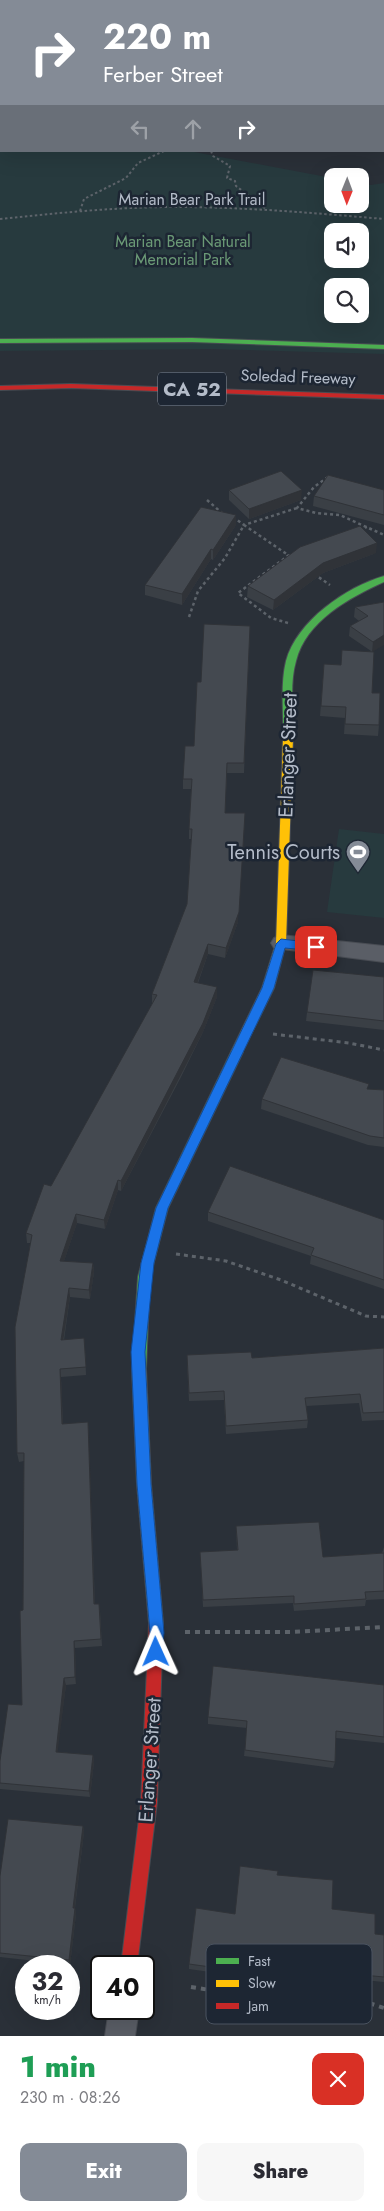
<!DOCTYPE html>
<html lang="en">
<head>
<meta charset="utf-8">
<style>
  body { margin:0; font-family:Jost,sans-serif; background:#f7f7f7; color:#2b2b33; height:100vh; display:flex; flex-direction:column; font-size:19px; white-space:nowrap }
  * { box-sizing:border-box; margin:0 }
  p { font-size:16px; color:#7c7c81 }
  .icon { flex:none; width:28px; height:28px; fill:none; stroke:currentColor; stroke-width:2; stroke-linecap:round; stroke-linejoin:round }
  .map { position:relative; height:2036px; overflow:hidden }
  .panel { display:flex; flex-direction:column; background:#fff; flex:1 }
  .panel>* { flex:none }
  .top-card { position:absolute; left:0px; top:0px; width:385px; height:152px; box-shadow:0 5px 20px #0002; background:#848b96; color:#fff; overflow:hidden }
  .needle { width:32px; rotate:181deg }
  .fabs { position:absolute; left:324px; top:168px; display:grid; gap:10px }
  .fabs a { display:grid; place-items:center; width:45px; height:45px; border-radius:10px; background:#fff; box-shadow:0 5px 20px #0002; font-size:25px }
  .speed { position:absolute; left:15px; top:1955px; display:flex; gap:10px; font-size:25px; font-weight:700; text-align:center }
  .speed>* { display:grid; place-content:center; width:65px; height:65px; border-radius:50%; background:#fff; box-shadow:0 5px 20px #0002; line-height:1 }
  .speed small { font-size:12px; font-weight:400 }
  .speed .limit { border:2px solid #111; border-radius:8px; background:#fff; color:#111 }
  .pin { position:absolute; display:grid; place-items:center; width:42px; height:42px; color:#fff; margin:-21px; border-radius:10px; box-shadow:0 2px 8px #0006 }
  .me { position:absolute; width:55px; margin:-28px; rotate:359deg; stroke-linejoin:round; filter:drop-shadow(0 0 4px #0008) }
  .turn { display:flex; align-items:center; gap:18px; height:105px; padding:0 20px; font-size:22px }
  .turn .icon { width:65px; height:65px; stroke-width:2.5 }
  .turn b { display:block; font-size:35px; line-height:42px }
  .lanes { display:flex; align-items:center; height:48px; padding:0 20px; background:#0003; justify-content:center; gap:25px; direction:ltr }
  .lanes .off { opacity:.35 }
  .round { display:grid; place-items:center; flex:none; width:52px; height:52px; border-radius:10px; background:#f7f7f7 }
  .head { display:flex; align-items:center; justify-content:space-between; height:85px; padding:0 20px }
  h1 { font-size:30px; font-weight:800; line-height:38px; color:#1e9e55 }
  .action { display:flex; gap:10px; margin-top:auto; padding:10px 20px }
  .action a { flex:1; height:58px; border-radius:10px; background:#848b96; color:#fff; font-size:20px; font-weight:800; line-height:58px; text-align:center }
  .action a+a { background:#f7f7f7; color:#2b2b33 }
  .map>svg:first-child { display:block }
  .green { fill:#273a3e; fill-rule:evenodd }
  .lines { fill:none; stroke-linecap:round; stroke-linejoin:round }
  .street-casing { stroke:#484c53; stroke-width:2 }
  .fast-casing { stroke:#484c53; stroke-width:2 }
  .slow-casing { stroke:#484c53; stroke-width:2 }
  .jam-casing { stroke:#484c53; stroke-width:2 }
  .path-far3 { stroke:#5d636a; stroke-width:2; stroke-dasharray:2.5 2.5; stroke-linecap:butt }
  .path-far2 { stroke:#5d636a; stroke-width:2.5; stroke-dasharray:3 3; stroke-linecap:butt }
  .path-far1 { stroke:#5d636a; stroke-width:3; stroke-dasharray:4 4; stroke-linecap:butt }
  .path { stroke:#5d636a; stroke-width:4; stroke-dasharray:5 5; stroke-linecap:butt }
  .street { fill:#5a5e66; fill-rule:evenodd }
  .fast { fill:#4caf50; fill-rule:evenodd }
  .slow { fill:#ffc107; fill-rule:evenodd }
  .jam { fill:#c62828; fill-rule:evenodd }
  .wall { fill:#3a3f45 }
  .shaded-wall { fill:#303338 }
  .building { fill:#444950; stroke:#303338 }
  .route { fill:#1a73e8; stroke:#114b97 }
  .labels { text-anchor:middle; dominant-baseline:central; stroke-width:5; stroke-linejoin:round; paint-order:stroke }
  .far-street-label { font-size:16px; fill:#b4bcc9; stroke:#1d2633 }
  .far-park-label { font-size:16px; fill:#6b9a76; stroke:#1d2633 }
  .shield { fill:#1d2633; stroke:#878f9c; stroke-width:1 }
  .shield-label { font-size:19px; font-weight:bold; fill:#b4bcc9 }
  .street-label { font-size:20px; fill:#b4bcc9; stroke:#1d2633 }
  .poi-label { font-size:20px; fill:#b4bcc9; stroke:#1d2633; text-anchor:end }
  .key { fill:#1d2633; stroke:#4a5360; stroke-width:1 }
  .key-label { font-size:14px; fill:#b4bcc9 }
</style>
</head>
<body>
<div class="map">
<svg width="384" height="2036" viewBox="0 0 384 2036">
  <rect width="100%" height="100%" fill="#2a3038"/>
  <path class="green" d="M0 129 1 151H189L332 178V204H360V183L371 185 384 183V354L212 349 0 351ZM332 231H360V259H332ZM332 286H360V314H332Z
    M339 829 384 834V918L327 912Z"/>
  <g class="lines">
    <defs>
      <path id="street" d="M272 0H284V1H272Z
        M281 935 384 946V962L274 948 271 943 274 938Z
        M109 2009H139L135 2036H105Z"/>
      <path id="fast" d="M192 338 384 345V349L192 342 0 343V339Z
        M384 576V582C349 598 306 621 296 661 289 685 294 713 293 738L291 740H285L283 738C284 713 280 685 286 661 297 621 346 587 384 576Z
        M237 1047 241 1049 243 1052 168 1208 150 1277 146 1369 144 1373 139 1375 134 1373 132 1369 138 1277 156 1208 231 1052 233 1049Z"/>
      <path id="slow" d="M288 735 293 738 286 943 274 988 241 1055H233L231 1052 262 988 276 943 283 738Z
        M139 1363 144 1365 146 1369 151 1484 163 1623 161 1628 156 1630 151 1628 149 1623 137 1484 132 1369 134 1365Z"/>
      <path id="jam" d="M71 384 384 395V399L71 388 0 390V386Z
        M156 1616 161 1618 163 1623 157 1802 137 1966H121L141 1802 149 1623 151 1618Z"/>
    </defs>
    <use href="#street" class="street-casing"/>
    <use href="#fast" class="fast-casing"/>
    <use href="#slow" class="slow-casing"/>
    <use href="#jam" class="jam-casing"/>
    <path class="path-far3" d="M211 151 213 156 230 166 227 178 235 181 236 186 266 209
      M80 211 84 199 126 178 138 163 164 151
      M0 219C58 213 116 207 175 207 245 207 314 213 384 219"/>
    <path class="path-far2" d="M328 477 314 487 297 508 316 513 340 515 384 535
      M207 500 222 513
      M233 517 244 525 297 508
      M359 529 367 527
      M314 574 330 585
      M189 617 198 591 225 558 244 525 291 557
      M288 623 271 618 238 593 289 555"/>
    <path class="path-far1" d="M273 1034 349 1043 384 1050
      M176 1254 226 1261 281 1280 366 1316 384 1317"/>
    <path class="path" d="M185 1632H291L384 1627
      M191 1987 304 2005 369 2003 384 2008"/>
    <use href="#street" class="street"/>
    <use href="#fast" class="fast"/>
    <use href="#slow" class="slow"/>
    <use href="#jam" class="jam"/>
  </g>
  <path class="wall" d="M229 490 301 500 249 519 229 500Z
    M384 490V525L313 506 314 496Z
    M236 525 213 560 211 559 182 605 145 595V585Z
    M376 553 323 573 273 610 247 597 248 586Z
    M384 602 373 651 372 693 379 725 378 736 344 734 345 718 320 716 324 664 341 665 371 651 349 636 350 626 359 621 354 617 355 607Z
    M250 626 244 773H227L225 813 238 922 225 958 208 954 198 983 217 997 203 1032 181 1077 121 1191 118 1190 105 1229 77 1223 64 1261 93 1263 94 1272 90 1299 70 1297 64 1340 85 1347 86 1375 61 1377 63 1424 88 1422 95 1604 100 1611 102 1646 75 1648 76 1684 66 1685 57 1752 93 1755 94 1762 90 1797 0 1789V1761L22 1705 24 1461 19 1462 17 1453 30 1243H27L26 1233 51 1186 152 1004V994L187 904 191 839H189V829L191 789H183V779L194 746 201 682Z
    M384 977V1030L306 1021 307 1012Z
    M368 1089 384 1090V1147L368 1145 261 1109 262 1099Z
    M208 1212 384 1220V1289L310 1264 311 1256 208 1221Z
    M384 1348V1420L362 1421 359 1403 306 1406 308 1420 307 1428 226 1434 224 1400 189 1401 187 1363Z
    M236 1526 323 1557 382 1553 384 1547V1599L366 1600 365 1606 294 1611 293 1603 203 1607 200 1552 237 1550Z
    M384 1685V1743L336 1738 335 1762 333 1768 244 1756 247 1728 208 1724V1717Z
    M83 1826 84 1832 75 1908 76 1914 70 1965 0 1957V1876Z
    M277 1875 332 1909 375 1934 384 1935V1982L269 1971 267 1980 189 1969V1964L235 1914Z"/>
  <path class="shaded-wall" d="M302 490 301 500 249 519V509Z
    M236 515V525L213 560V550Z
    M377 543 376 553 323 573 273 610 274 600 323 563Z
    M211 549V559L182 605V594Z
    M384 635V645L372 652 373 642Z
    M245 824 238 922 225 958 226 948Z
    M208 944V954L194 992V982Z
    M217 987V997L203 1032 121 1191V1181Z
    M118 1180V1190L105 1229 104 1220Z
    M76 1214 77 1223 61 1270 60 1261Z
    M93 1263 94 1272 90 1299 89 1290Z
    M69 1288 70 1297 62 1348 61 1340Z
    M60 1369 61 1377 63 1432 62 1424Z
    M88 1422 89 1431 95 1612 94 1604Z
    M74 1641 75 1648 76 1684 75 1677Z
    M64 1678 66 1685 57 1758 56 1752Z
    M93 1755 94 1762 90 1797 89 1791Z
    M83 1826 84 1832 74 1914 73 1908Z
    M75 1908 76 1914 70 1965 69 1960Z"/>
  <path class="building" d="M218 0H248L249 1H218Z
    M299 0H342V1H299Z
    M281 471 302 490 249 509 229 490Z
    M328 475 384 490V515L314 496Z
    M201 507 236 515 213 550 211 549 182 594 145 585Z
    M360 526 377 543 323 563 274 600 248 586 300 547Z
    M384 602V635L373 642 350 626 368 616 355 607Z
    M204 624 250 626 244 763H227L225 813H245L239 912 226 948 208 944 194 982 217 987 203 1023 121 1181 118 1180 104 1220 76 1214 60 1261 93 1263 89 1290 69 1288 61 1340 84 1338 86 1367 60 1369 62 1424 88 1422 94 1604H99L101 1639 74 1641 75 1677 64 1678 56 1752 93 1755 89 1791 0 1783V1761L8 1704 22 1705 20 1611 23 1610 24 1453H17L15 1327 32 1235 26 1233 44 1184 51 1186 157 995 152 994 187 904 192 829H189L192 779H183L185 746H194L197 682H201Z
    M342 650 374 652 372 693H380L379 725 345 724 346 707 321 706 324 664 341 665Z
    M313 970 384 977V1021L307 1012Z
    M281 1057 369 1084 367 1089 384 1090V1138L370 1136 262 1099Z
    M230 1166 384 1220V1280L311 1255 314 1248 208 1212Z
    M384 1348V1412L363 1413 360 1394 305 1398 308 1420 226 1426 224 1391 189 1393 187 1355 251 1352 252 1358Z
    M319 1522 323 1557 384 1553V1591L365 1592 366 1599 294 1604V1596L203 1600 200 1552 238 1550 236 1526Z
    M213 1666 384 1685V1737L336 1731 335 1762 245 1750 247 1721 208 1717Z
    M8 1819 83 1826 73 1908H75L69 1960 0 1953V1876Z
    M240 1866 278 1871 277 1875 333 1880 332 1909 375 1914V1934L384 1935V1977L269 1966 268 1975 189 1964 196 1908 235 1914Z"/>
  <path class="route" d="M281 939 316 943 321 947 316 951 285 948 274 988 168 1208 154 1263 145 1352 151 1484 164 1633 161 1657 156 1659 151 1657 149 1652 150 1633 137 1484 131 1352 141 1263 156 1208 262 988 276 944Z"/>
  <defs>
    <symbol id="stadium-pin" viewBox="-11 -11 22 30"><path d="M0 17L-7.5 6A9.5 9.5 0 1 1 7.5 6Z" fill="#848b96" stroke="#1d2633"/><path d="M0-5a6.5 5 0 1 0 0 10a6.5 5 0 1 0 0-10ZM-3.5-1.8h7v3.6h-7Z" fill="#fff"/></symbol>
  </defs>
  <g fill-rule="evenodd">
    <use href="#stadium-pin" x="344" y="838" width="28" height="38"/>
  </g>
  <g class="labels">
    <g class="far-street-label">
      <text x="192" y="199">Marian Bear Park Trail</text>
      <text transform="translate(298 377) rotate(2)">Soledad Freeway</text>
    </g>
    <g class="far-park-label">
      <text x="183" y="241">Marian Bear Natural<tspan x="183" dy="18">Memorial Park</tspan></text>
    </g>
    <rect class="shield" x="158" y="372.5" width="68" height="33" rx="4"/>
    <g class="shield-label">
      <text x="192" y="389">CA 52</text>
    </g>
    <g class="street-label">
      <text transform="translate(288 755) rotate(-88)">Erlanger Street</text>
      <text transform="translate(150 1760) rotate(-86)">Erlanger Street</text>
    </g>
    <g class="poi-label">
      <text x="340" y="852">Tennis Courts</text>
    </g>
  </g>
  <rect x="206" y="1944" width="166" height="80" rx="8" class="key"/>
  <rect x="216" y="1958" width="23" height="6" fill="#4caf50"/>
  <rect x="216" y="1980" width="23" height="7" fill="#ffc107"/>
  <rect x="216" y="2003" width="23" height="6" fill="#c62828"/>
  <g class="key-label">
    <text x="248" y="1966">Fast</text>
    <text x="248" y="1988">Slow</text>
    <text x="248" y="2011">Jam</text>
  </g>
</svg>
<div class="fabs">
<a><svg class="needle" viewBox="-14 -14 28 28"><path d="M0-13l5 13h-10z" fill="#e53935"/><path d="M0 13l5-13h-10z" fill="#7c7c81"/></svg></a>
<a><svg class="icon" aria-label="sound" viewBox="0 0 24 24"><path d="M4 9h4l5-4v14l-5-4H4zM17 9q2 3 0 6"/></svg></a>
<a><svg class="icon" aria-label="search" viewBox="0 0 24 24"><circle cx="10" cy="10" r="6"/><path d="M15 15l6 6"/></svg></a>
</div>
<div class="speed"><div>32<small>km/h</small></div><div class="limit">40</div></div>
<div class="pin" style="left:316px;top:947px;background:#d93025"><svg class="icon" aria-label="arrive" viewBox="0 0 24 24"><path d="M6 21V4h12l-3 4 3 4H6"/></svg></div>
<svg class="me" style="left:156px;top:1652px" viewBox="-20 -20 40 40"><path d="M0-17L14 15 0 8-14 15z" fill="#1a73e8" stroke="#fff" stroke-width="4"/></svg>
<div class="top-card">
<div class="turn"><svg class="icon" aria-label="right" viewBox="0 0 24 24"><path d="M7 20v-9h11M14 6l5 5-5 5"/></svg><div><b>220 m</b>Ferber Street</div></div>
<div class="lanes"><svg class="icon off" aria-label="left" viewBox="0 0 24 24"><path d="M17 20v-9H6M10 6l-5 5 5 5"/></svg><svg class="icon off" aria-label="ahead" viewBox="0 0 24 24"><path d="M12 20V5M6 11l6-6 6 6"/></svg><svg class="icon" aria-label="right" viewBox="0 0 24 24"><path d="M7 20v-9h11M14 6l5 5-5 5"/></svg></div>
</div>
</div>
<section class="panel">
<div class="head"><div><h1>1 min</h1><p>230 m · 08:26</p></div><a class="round" style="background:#d93025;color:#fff"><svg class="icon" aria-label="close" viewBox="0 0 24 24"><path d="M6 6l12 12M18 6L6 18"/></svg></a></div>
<div class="action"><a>Exit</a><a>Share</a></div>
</section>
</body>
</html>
